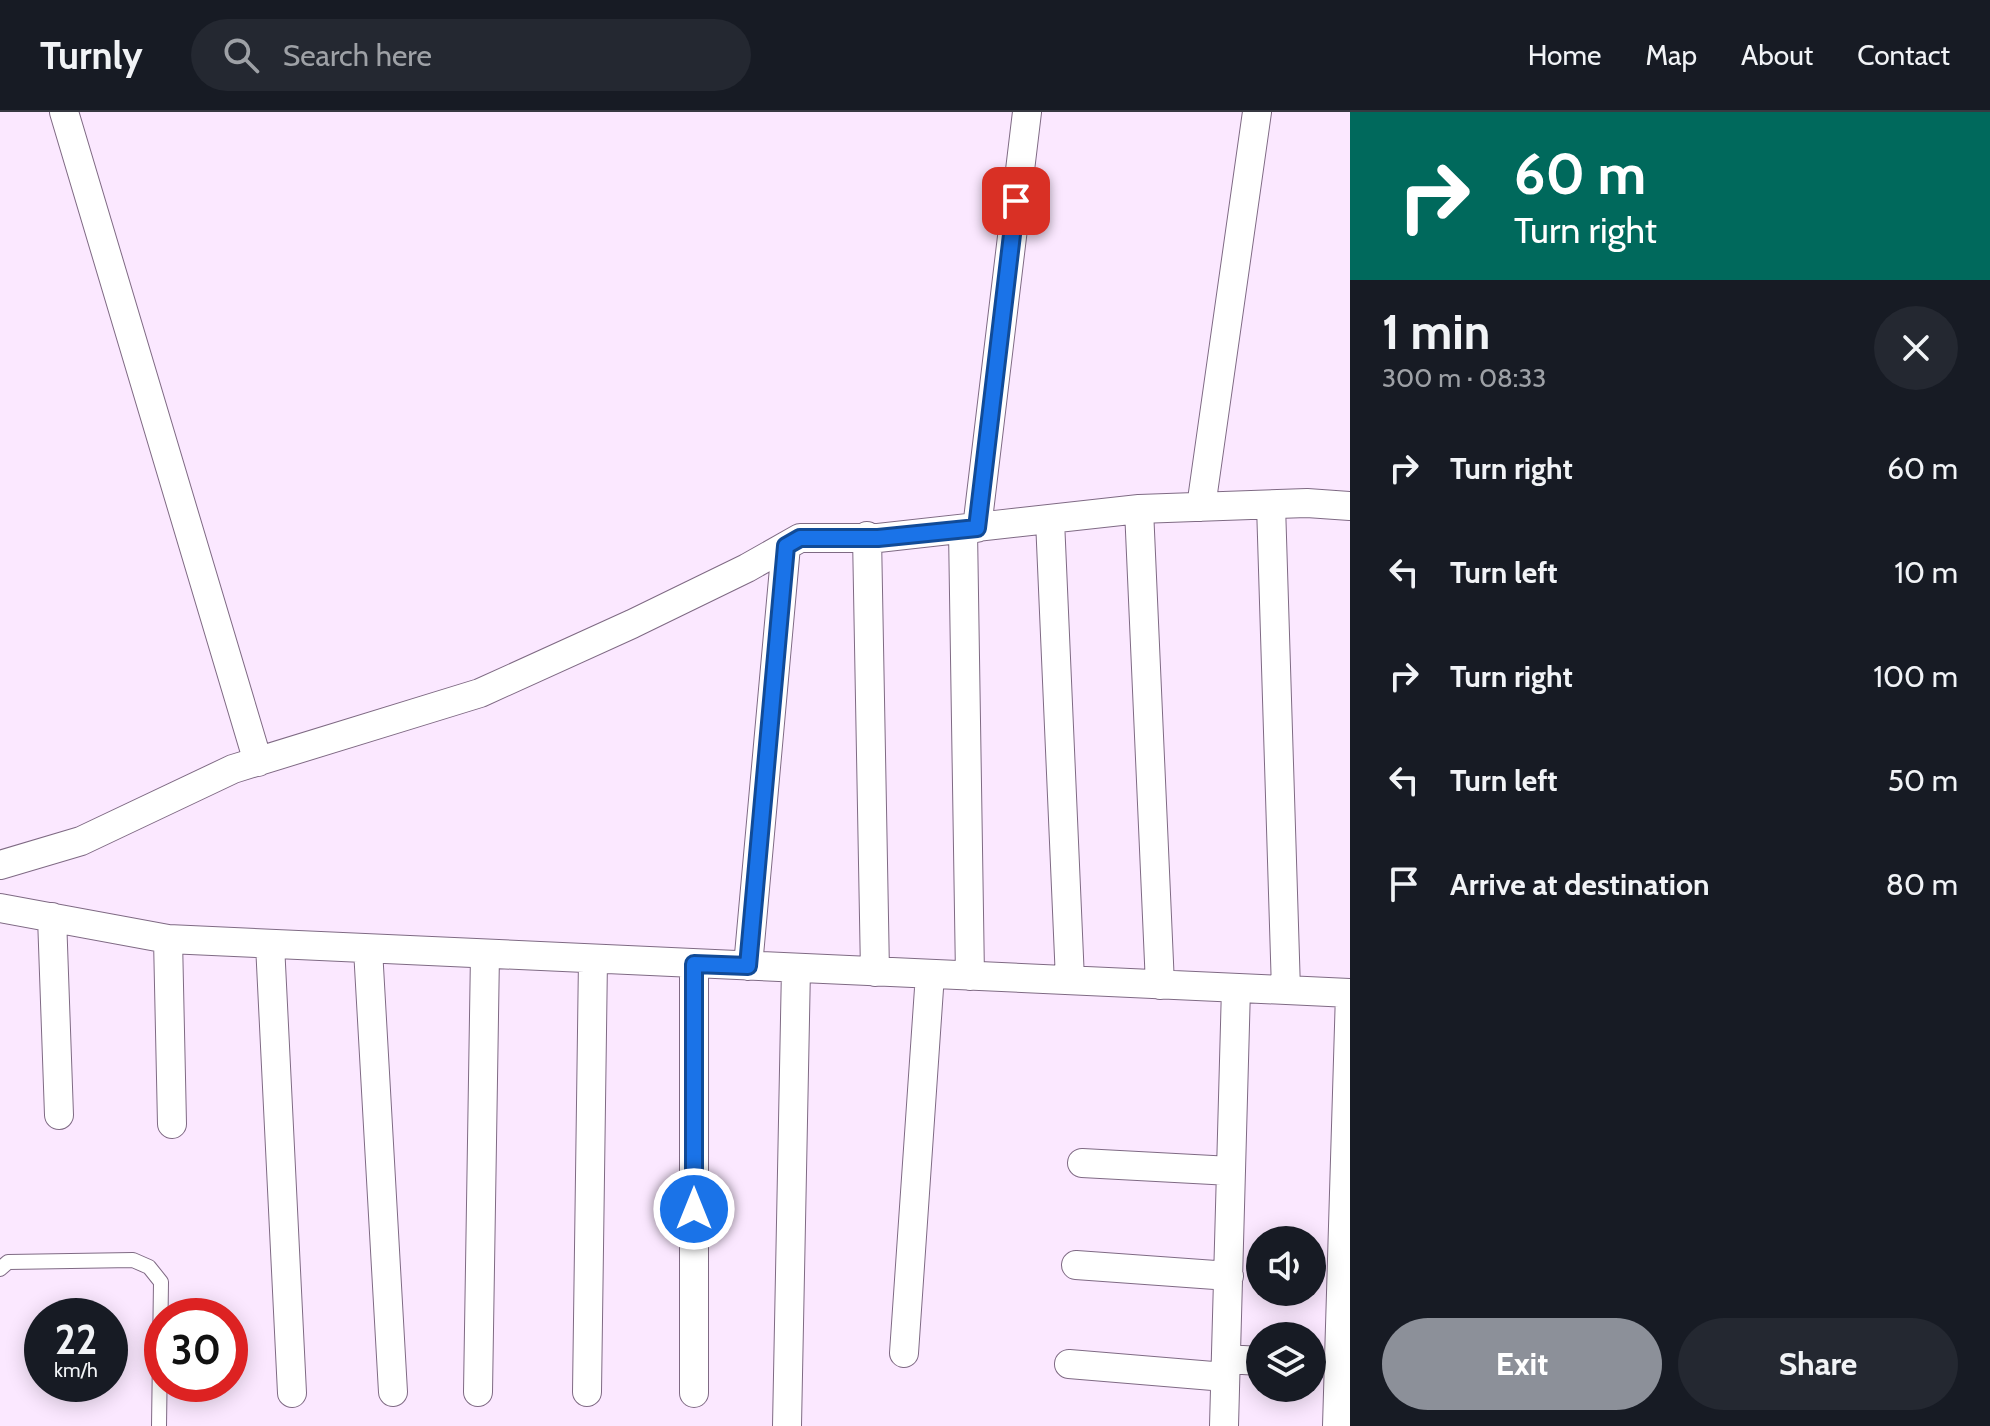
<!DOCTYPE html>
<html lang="en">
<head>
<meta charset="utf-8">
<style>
  body { margin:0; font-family:Cabin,sans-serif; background:#242831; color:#f1f3f6; height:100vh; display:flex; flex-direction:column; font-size:30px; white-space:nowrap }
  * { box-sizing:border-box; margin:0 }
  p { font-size:26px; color:#9ea1a6 }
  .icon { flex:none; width:44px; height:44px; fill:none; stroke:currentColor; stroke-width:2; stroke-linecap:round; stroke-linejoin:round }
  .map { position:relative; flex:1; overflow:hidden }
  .panel { display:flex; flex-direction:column; background:#171b24; width:640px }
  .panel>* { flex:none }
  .hud { background:#00695c; color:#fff; overflow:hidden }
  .fabs { position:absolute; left:1246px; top:1114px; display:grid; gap:16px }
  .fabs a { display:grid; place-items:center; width:80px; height:80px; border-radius:50%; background:#171b24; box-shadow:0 4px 20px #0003; font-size:40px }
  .speed { position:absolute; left:24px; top:1186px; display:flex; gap:16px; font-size:40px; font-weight:700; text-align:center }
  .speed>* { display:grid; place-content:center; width:104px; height:104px; border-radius:50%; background:#171b24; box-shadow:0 4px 20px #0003; line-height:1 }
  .speed small { font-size:20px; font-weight:400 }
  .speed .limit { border:12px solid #d22; background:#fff; color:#111 }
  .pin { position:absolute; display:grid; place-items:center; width:68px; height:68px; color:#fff; margin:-34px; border-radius:16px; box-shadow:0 4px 12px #0006 }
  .me { position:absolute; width:88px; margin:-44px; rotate:0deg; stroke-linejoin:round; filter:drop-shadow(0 0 6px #0008) }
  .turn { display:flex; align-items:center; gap:28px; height:168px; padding:0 32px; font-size:36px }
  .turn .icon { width:104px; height:104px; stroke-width:2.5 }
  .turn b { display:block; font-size:56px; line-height:68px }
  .round { display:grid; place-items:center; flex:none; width:84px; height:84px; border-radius:42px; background:#242831 }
  .summary { display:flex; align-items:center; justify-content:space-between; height:136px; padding:0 32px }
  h1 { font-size:48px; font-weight:700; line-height:60px }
  .button { display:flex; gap:16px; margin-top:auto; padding:16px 32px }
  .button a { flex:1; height:92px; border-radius:48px; background:#8c9099; color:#fff; font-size:32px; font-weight:700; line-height:92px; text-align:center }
  .button a+a { background:#242831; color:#f1f3f6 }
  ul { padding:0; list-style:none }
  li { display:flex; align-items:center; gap:24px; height:104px; padding:0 32px }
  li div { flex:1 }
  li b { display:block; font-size:30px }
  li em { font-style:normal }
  header { display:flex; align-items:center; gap:48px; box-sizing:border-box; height:112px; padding:0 40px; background:#171b24; border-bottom:2px solid #363941 }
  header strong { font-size:38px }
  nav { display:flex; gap:44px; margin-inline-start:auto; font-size:28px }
  .search { width:560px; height:72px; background:#242831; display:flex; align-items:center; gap:20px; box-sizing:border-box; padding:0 28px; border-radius:44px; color:#9ea1a6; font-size:30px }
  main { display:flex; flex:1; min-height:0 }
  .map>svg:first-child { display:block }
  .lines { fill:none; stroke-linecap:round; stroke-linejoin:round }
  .service-casing { stroke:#7f6a84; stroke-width:16 }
  .minor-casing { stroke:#7f6a84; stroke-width:30 }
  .service { stroke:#fff; stroke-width:14 }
  .minor { stroke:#fff; stroke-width:28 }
  .route-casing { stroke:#114b97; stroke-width:20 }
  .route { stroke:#1a73e8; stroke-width:14 }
</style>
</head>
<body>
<header>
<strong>Turnly</strong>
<div class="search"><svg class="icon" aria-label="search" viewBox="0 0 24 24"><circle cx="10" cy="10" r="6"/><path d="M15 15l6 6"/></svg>Search here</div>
<nav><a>Home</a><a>Map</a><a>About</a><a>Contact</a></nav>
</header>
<main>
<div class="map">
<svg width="1350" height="1314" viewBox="0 0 1350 1314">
  <rect width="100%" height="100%" fill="#fbe8ff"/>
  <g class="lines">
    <defs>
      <path id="service" d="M0 1157 8 1150 133 1148 149 1155 161 1170 159 1314"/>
      <path id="minor" d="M64 0 258 650
        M1271 393 1286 878
        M1201 395 1257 0
        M1139 397 1160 873
        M1050 408 1070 868
        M977 416 1027 0
        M963 418 970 864
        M867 424 875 860
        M0 753 81 729 233 657 480 581 632 512 747 456 800 426H878L1139 397 1307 391 1350 394
        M0 796 168 827 1350 881
        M52 805 59 1003
        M168 827 172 1012
        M270 832 292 1281
        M368 837 393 1280
        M694 852V1281
        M748 854 786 434
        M1082 1051 1231 1059
        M1076 1153 1229 1164
        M904 1241 930 862
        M1226 1247 1260 1249
        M1069 1252 1225 1265
        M478 1280 485 842
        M587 1280 593 847
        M787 1314 796 856
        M1224 1314 1236 876
        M1337 1314 1350 881"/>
    </defs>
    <use href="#service" class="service-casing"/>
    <use href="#minor" class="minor-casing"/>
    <use href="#service" class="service"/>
    <use href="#minor" class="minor"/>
  </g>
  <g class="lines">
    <defs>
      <path id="route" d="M694 1097V852L748 854 786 434 800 426H878L977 416 1016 89"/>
    </defs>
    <use href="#route" class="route-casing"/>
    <use href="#route" class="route"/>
  </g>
</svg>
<div class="fabs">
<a><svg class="icon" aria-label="sound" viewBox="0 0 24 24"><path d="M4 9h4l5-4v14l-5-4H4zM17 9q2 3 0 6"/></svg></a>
<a><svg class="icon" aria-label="layers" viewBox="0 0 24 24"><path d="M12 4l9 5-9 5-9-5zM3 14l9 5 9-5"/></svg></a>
</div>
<div class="speed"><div>22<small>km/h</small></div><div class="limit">30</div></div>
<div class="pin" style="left:1016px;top:89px;background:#d93025"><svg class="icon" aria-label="arrive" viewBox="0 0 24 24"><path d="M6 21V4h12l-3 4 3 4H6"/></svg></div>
<svg class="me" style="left:694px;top:1097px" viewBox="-20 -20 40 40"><circle r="17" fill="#1a73e8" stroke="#fff" stroke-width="3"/><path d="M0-11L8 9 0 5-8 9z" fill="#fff"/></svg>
</div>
<section class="panel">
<div class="hud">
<div class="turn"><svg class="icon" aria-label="right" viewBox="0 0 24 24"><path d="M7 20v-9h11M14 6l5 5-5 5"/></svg><div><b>60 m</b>Turn right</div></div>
</div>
<div class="summary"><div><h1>1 min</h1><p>300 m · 08:33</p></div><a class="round"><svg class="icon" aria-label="close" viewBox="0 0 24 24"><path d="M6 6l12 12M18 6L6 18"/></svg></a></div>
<ul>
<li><svg class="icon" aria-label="right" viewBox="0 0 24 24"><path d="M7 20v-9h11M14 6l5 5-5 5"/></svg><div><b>Turn right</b></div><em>60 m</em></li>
<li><svg class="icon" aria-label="left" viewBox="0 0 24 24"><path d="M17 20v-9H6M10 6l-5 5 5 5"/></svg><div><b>Turn left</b></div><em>10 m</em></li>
<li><svg class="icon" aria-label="right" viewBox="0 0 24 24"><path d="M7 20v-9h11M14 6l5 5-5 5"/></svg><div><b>Turn right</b></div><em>100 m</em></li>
<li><svg class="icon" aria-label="left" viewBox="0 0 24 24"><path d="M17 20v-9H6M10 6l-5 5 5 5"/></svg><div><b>Turn left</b></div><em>50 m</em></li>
<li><svg class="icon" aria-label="arrive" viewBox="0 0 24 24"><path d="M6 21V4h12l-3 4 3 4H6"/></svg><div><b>Arrive at destination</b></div><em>80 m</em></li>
</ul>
<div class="button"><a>Exit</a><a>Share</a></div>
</section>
</main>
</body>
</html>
